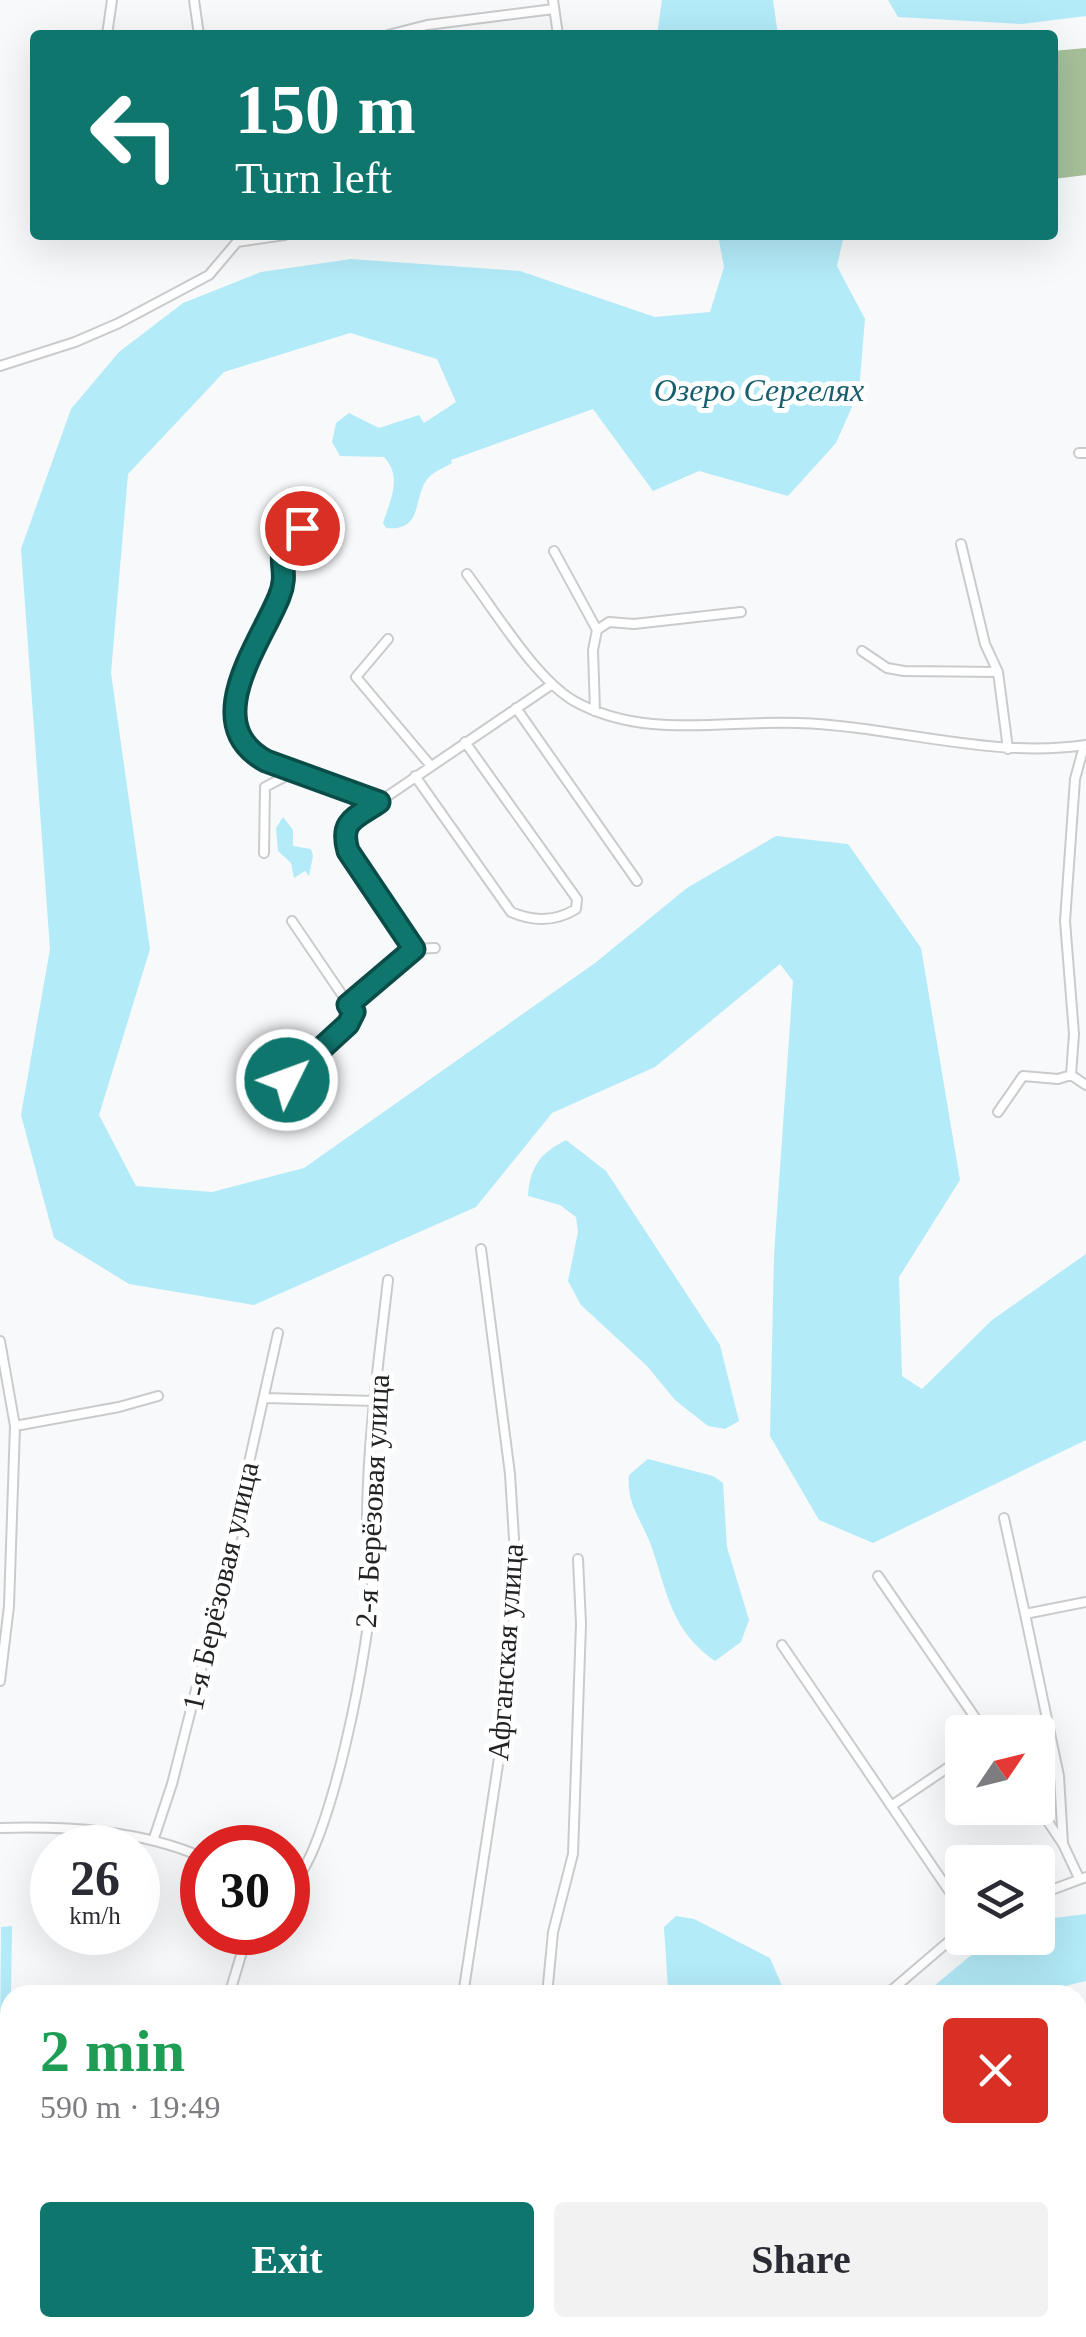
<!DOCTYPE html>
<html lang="en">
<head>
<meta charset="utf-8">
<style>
  body { margin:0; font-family:"Times New Roman",serif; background:#f2f2f3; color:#2b2b33; height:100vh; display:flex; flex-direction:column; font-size:38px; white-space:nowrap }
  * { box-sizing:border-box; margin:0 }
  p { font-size:32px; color:#7c7c81 }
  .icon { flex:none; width:55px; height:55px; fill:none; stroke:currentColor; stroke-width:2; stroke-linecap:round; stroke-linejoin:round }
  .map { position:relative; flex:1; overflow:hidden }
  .sheet { position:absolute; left:0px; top:1985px; width:1088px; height:352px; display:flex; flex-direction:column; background:#fff; border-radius:30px 30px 0 0; box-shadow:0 10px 40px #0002 }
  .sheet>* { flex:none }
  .top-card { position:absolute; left:30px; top:30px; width:1028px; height:210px; border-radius:10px; box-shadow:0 10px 40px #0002; background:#0f766e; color:#fff; overflow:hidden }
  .needle { width:65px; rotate:55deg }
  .controls { position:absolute; left:945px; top:1715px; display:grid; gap:20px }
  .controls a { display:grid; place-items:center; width:110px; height:110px; border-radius:10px; background:#fff; box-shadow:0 10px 40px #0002; font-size:50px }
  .speed { position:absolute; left:30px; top:1825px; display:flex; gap:20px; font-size:50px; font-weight:700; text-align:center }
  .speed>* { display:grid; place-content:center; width:130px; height:130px; border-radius:50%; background:#fff; box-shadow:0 10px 40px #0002; line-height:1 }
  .speed small { font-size:25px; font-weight:400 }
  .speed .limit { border:15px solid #d22; background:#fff; color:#111 }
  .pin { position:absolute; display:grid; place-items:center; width:85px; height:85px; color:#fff; margin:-42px; border:5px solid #fff; border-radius:50%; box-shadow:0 2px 10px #0007 }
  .me { position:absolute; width:110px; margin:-55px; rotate:48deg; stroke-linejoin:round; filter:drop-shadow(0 0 8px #0008) }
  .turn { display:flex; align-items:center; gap:35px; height:210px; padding:0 40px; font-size:45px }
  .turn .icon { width:130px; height:130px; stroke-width:2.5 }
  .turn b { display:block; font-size:70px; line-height:85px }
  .round { display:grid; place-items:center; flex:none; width:105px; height:105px; border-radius:10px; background:#f2f2f3 }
  .headline { display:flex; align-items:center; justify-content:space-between; height:170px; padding:0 40px }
  h1 { font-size:60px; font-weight:800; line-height:75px; color:#1e9e55 }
  .cta { display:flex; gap:20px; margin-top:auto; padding:20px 40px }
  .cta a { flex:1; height:115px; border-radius:10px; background:#0f766e; color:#fff; font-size:40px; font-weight:800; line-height:115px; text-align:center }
  .cta a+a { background:#f2f2f3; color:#2b2b33 }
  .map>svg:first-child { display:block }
  .forest { fill:#a7c09a }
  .water { fill:#b3ebf8 }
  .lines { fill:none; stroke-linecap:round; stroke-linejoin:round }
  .street-casing { stroke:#cacbcd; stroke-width:12 }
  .street { stroke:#fff; stroke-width:8 }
  .route-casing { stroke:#0a4d48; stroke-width:25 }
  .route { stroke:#0f766e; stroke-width:18 }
  .labels { text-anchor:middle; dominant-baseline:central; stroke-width:10; stroke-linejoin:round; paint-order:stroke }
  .street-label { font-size:30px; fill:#232324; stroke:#fff }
  .water-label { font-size:32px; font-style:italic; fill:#185f6e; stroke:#fff }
</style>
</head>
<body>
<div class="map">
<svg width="1086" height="2337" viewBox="0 0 1086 2337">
  <rect width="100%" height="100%" fill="#f8f9fb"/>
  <path class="forest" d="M1086 48V175L1053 179V51Z"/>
  <path class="water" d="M662 0H773L778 35H657Z
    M888 0H1086V16L1022 24 898 17Z
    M718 235H844L837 266 865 319 859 391 836 443 788 496 699 471 653 491 593 409 451 460 452 463C446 467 435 471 430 476 411 494 426 532 386 528L383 523C390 501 403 477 384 457L340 456 332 442 336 423 349 413 379 428 419 415 424 423 456 402 437 359 350 333 224 372 128 474 111 673 150 949 99 1115 136 1186 212 1192 304 1168 595 963 687 888 776 836 848 844 921 948 960 1180 899 1277 902 1376 922 1389 992 1320 1086 1254V1440L873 1543 819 1520 770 1436 774 1255 793 981 780 964 655 1067 552 1113 476 1207 254 1305 129 1284 54 1238 21 1115 50 949 21 549 71 409 119 352 183 303 261 272 351 259 520 271 655 317 710 312 724 267Z
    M283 817 293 830V846L311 849 313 856 309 876 305 871 294 878 291 863 278 851 276 828Z
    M566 1140 606 1171 720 1345 739 1421 725 1429 708 1426 675 1400 647 1366 581 1305 568 1281 578 1232 576 1217 560 1205 528 1196C530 1167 540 1153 566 1140Z
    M648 1459 713 1476 723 1483 727 1547 749 1620 741 1642 715 1661C671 1630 668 1595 652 1548 643 1521 626 1506 629 1475Z
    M1086 1914V1981L1028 1995H923L992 1938H1038V1920Z
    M676 1916 694 1919 770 1958 786 1995H675L668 1989 664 1927Z
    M12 1926 11 1995 3 2026 4 2042 0 2047 1 1927Z
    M262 2328H428L385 2337H244Z
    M532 2328H819L808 2337H544Z"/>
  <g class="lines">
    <defs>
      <path id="street" d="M194 0 199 35
        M553 0 558 35
        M107 35 112 0
        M388 35 427 25 554 9
        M0 366 75 342 119 323 209 275 237 242 285 235
        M1079 453H1086
        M316 516C307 524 293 532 286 541 278 551 285 585 274 607 256 641 214 717 250 751 272 771 347 790 379 801
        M961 544 985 644 998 672 1008 749
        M554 551 597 630 593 650 595 711
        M467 574C495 611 535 678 574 701 644 740 723 720 798 723 895 726 989 759 1086 745
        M597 630 609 622 634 624 741 612
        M388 639 356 677 431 766
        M862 651 887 668 904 671 998 672
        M516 708 637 881
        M1084 746 1075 779 1065 921 1074 1034 1071 1075 1086 1085
        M415 776 511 912C534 922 555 922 576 909L577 899 465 742
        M264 853 265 787 294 772
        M292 921 349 1005 414 949
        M435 948 414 949 348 851 343 834 348 823 551 685
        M287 1080 348 1024 353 1012 349 1005
        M998 1112 1023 1076 1058 1079 1071 1075
        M0 1341 15 1426 9 1606 0 1681
        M265 1398 375 1401
        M15 1426 119 1407 158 1396
        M1004 1518 1025 1614 1086 1602
        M878 1576 985 1732
        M1025 1614 1059 1776 1063 1844
        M782 1645 962 1910
        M1031 1732 1047 1728
        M891 1806 962 1758
        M1038 1807 1063 1844 1079 1878
        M0 1828C68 1826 140 1830 202 1857
        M154 1838 172 1784 214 1619 278 1333
        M288 1888C330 1860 373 1630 372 1576 372 1556 366 1536 367 1515 368 1437 379 1358 388 1280
        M1038 1895 1086 1877
        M229 1995 248 1932
        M463 1995 499 1758 514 1608 515 1555 510 1474 481 1249
        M547 1995 553 1932 573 1854 581 1624 578 1559
        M886 1995 962 1930
        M1078 2121 1086 2109
        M0 2162 10 2171
        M1078 2283 1086 2271
        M136 2328 137 2337
        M919 2337 926 2328
        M1037 2337 1044 2328"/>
    </defs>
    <use href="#street" class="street-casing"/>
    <use href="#street" class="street"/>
  </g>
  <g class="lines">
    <defs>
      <path id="route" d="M287 1080 348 1024 354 1012 348 1005 414 949 348 851C339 820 356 818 379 802L266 761C198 724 260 644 279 597 293 564 266 556 302 528"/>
    </defs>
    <use href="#route" class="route-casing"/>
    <use href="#route" class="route"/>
  </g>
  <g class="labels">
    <g class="street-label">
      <text transform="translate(372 1501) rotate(-87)">2-я Берёзовая улица</text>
      <text transform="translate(220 1586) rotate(-77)">1-я Берёзовая улица</text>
      <text transform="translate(505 1652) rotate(-86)">Афганская улица</text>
    </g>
    <g class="water-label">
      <text x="759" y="390">Озеро Сергелях</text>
    </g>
  </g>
</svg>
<div class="controls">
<a><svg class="needle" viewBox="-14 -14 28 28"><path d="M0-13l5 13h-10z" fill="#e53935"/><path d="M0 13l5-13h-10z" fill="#7c7c81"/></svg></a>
<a><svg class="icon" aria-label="layers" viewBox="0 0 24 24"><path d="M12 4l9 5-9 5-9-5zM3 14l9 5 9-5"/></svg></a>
</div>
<div class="speed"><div>26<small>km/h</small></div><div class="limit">30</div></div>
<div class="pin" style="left:302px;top:528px;background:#d93025"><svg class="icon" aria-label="arrive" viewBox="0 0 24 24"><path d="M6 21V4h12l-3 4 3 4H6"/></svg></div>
<svg class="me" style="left:287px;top:1080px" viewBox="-20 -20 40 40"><circle r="17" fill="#0f766e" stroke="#fff" stroke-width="3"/><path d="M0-11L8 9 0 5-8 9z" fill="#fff"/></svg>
<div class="top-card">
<div class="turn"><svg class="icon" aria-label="left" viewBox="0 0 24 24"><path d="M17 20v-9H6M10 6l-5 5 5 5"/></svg><div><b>150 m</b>Turn left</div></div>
</div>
<section class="sheet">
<div class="headline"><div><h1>2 min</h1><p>590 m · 19:49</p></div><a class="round" style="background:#d93025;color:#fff"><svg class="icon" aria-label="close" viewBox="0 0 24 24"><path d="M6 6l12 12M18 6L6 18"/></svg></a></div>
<div class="cta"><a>Exit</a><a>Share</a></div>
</section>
</div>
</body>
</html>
